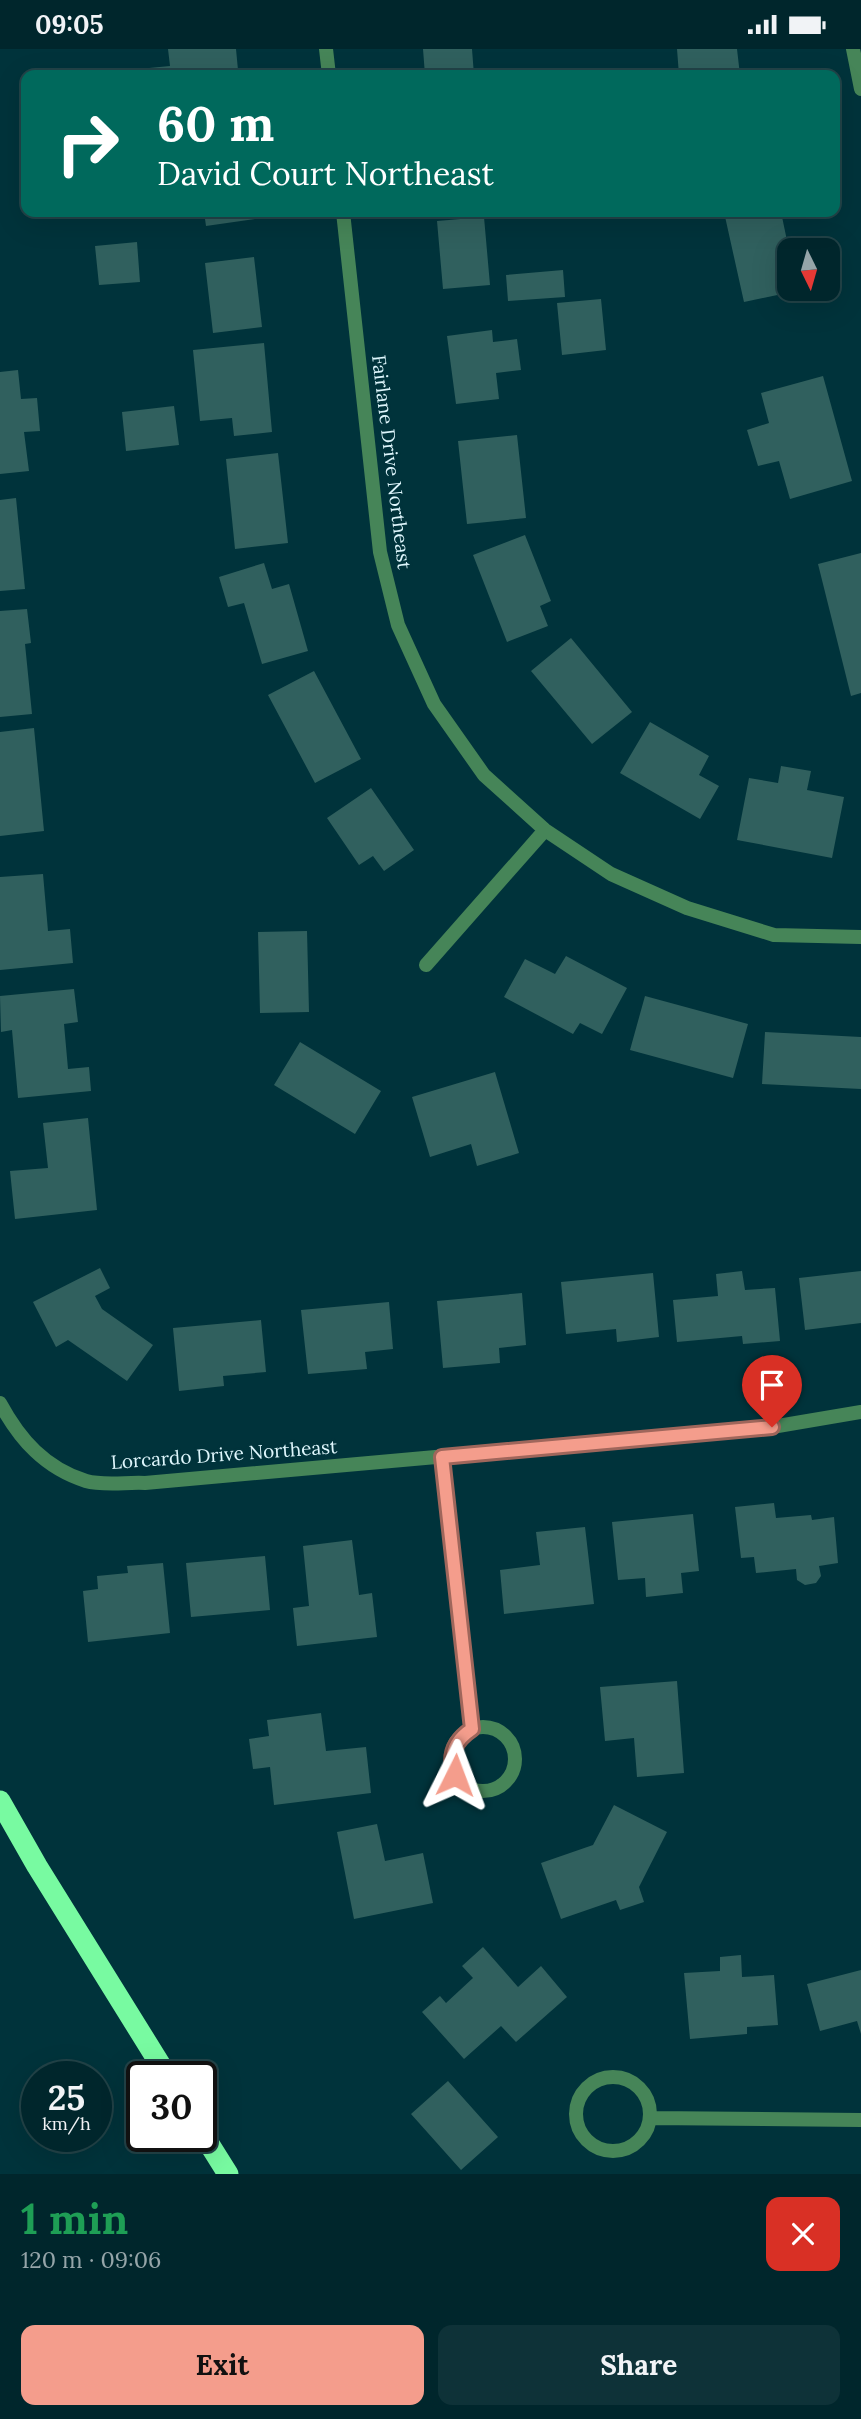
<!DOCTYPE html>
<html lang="en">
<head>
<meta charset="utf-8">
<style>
  body { margin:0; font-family:Lora,serif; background:#0e3238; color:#f1f3f6; height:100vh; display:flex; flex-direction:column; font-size:26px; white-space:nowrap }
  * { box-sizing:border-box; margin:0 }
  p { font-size:23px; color:#95a5a9 }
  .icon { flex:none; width:38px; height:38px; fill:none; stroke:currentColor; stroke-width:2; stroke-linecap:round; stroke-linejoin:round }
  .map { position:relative; height:2125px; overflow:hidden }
  .details { display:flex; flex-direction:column; background:#00262c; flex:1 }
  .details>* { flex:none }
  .guide { position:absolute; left:21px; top:21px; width:819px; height:147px; border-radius:14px; box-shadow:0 7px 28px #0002,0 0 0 2px #224348; background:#00695c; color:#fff; overflow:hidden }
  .needle { width:46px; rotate:175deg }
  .buttons { position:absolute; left:777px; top:189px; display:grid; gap:14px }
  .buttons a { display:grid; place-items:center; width:63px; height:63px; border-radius:14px; background:#00262c; box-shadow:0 7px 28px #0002,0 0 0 2px #224348; font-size:35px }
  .speed { position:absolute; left:21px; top:2012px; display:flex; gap:14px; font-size:35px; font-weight:700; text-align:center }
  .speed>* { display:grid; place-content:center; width:91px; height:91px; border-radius:50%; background:#00262c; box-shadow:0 7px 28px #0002,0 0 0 2px #224348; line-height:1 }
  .speed small { font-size:18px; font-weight:400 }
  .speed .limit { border:4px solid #111; border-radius:10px; background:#fff; color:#111 }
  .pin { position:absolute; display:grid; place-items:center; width:60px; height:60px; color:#fff; margin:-72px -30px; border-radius:50% 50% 50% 0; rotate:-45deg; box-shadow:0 0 7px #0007 }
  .pin .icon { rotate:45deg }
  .me { position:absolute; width:77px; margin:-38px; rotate:3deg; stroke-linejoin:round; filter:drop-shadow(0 0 5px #0008) }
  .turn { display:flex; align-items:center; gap:24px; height:147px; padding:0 21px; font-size:32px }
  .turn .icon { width:91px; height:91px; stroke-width:2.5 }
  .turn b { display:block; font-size:49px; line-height:60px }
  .round { display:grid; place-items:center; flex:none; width:74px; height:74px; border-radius:14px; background:#0e3238 }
  .head { display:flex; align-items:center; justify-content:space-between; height:119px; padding:0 21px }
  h1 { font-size:42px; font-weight:700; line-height:52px; color:#1e9e55 }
  .primary-button { display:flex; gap:14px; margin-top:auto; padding:14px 21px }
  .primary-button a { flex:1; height:80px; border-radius:14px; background:#f49d8c; color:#111; font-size:28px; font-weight:700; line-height:80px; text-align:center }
  .primary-button a+a { background:#0e3238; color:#f1f3f6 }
  .status { display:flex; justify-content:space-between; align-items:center; height:49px; padding:0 35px; background:#00262c; direction:ltr }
  .status svg { height:19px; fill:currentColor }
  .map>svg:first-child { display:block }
  .building { fill:#30605e }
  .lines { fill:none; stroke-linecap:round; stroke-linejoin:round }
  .street { stroke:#468558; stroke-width:14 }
  .highway { stroke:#78faa1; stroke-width:21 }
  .route-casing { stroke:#9f665b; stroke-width:18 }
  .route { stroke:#f49d8c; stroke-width:12 }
  .labels { text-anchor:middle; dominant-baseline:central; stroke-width:5; stroke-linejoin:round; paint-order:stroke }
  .street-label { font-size:19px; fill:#def6fc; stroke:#00333b }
</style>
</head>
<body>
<div class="status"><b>09:05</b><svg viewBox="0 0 49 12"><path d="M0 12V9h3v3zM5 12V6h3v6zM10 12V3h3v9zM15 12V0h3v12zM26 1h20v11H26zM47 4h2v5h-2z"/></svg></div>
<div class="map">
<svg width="861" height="2125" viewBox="0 0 861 2125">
  <rect width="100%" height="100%" fill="#00333b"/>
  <path class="building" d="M168 0H236L238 21 221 23V26H149V19L170 17Z
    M423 0H472L474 26H425Z
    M677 0H737L740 26H679Z
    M523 21 524 26H496V25Z
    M204 163H255V170L206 177Z
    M724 163H781L789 201V240L801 241 744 253Z
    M484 168 490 236 443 240 437 172Z
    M137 193 140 233 99 236 95 197Z
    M254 208 262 278 213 284 205 214Z
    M563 221 565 248 508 252 506 226Z
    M601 250 606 301 562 306 557 254Z
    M492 281 493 293 517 290 521 321 496 324 499 350 456 355 447 287Z
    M264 294 272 383 234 387 232 369 200 372 193 301Z
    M18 321 21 350 37 349 40 382 24 383 29 422 0 425V323Z
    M823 327 852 432 790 450 779 412 758 417 747 381 769 374 761 344Z
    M174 357 179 396 126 402 122 363Z
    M517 386 526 469 467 475 458 392Z
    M278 404 288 494 235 500 226 410Z
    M16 449 25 540 0 542V451Z
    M525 486 551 552 540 557 548 577 507 593 473 506Z
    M861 504V644L851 647 818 515Z
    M264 514 272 540 289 535 308 602 262 615 244 554 228 558 219 528Z
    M27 560 31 594 25 595 32 665 0 668V562Z
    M571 589 632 663 592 695 531 622Z
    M314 622 361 710 315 734 268 646Z
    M650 673 709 707 699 726 719 737 700 770 620 724Z
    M34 679 44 782 0 787V683Z
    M781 717 811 722 807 741 844 748 832 809 737 791 749 729 778 734Z
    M371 739 414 801 384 822 373 807 359 816 327 769Z
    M43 825 48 882 70 880 73 914 0 921V828Z
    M307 882 309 963 260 964 258 883Z
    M566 907 627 939 602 985 580 974 573 985 504 948 525 910 555 925Z
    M74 940 78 973 64 975 68 1020 89 1018 91 1042 18 1049 12 981 1 983 0 947Z
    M645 947 748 975 733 1029 630 1001Z
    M765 983 861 988V1040L762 1035Z
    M300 993 381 1042 355 1085 274 1036Z
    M495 1023 519 1104 477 1117 471 1095 430 1108 412 1048Z
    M88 1069 97 1161 15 1170 10 1122 48 1119 43 1074Z
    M100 1219 110 1239 95 1247 102 1260 153 1296 127 1332 68 1291 56 1298 33 1253Z
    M742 1222 745 1241 775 1239 780 1292 743 1295 742 1287 677 1293 673 1251 718 1247 716 1225Z
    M861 1222V1274L805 1281 799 1229Z
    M653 1224 659 1288 617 1293 616 1280 566 1285 561 1233Z
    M522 1244 526 1296 499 1299 500 1314 443 1319 437 1252Z
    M389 1253 393 1300 365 1303 367 1320 308 1325 301 1261Z
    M261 1271 266 1323 223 1327 224 1337 179 1342 173 1279Z
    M774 1454 776 1469 811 1466 812 1471 834 1468 838 1514 819 1517 821 1527 816 1534 805 1536 797 1531 796 1520 756 1524 754 1508 741 1509 735 1458Z
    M693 1465 699 1522 681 1524 683 1544 646 1548 645 1529 618 1531 612 1473Z
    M585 1478 594 1555 504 1565 500 1521 540 1516 536 1483Z
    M352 1491 359 1546 372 1544 377 1588 297 1597 293 1559 309 1557 303 1497Z
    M265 1507 270 1561 191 1568 186 1514Z
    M163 1514 170 1584 88 1593 83 1542 98 1540 97 1527 128 1524 127 1517Z
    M677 1632 684 1724 637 1728 634 1689 605 1692 600 1638Z
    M321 1664 326 1702 366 1698 371 1744 274 1756 270 1718 253 1720 249 1690 269 1687 267 1671Z
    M614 1756 667 1783 639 1838 644 1853 620 1861 616 1851 561 1870 541 1814 593 1796Z
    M377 1775 385 1812 423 1804 433 1854 354 1870 337 1783Z
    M483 1898 518 1938 541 1917 567 1948 516 1993 501 1977 464 2010 422 1963 440 1947 446 1954 473 1929 462 1917Z
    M741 1906 742 1928 774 1926 778 1976 747 1978V1985L690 1990 684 1924 720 1922V1908Z
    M861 1921V1985L857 1972 820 1982 807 1935Z
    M448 2032 498 2088 461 2121 411 2065Z"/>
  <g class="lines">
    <path class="street" d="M326 0 329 26
      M853 0 861 40
      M343 163 380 503 398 576 434 655 484 726 545 781 611 825 687 859 774 886 861 888
      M426 916 545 781
      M0 1354C20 1391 45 1419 86 1432 103 1437 127 1433 145 1434L772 1378 861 1363
      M442 1408 472 1680
      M451 1710a32 32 0 1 1 64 0a32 32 0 1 1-64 0Z
      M576 2065a37 37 0 1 1 74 0a37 37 0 1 1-74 0Z
      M650 2069 861 2071"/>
    <path class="highway" d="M0 1752 37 1817 168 2028
      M201 2082 228 2125"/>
  </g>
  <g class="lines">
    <defs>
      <path id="route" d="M455 1726C448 1706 454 1692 472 1680L442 1408 772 1378"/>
    </defs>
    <use href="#route" class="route-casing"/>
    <use href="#route" class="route"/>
  </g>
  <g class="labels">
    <g class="street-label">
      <text transform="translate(392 413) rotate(83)">Fairlane Drive Northeast</text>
      <text transform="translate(224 1405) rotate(-4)">Lorcardo Drive Northeast</text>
    </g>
  </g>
</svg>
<div class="buttons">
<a><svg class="needle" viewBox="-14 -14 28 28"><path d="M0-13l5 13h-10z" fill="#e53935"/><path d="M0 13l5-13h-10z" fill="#95a5a9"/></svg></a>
</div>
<div class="speed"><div>25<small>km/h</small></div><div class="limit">30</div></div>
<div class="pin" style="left:772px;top:1378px;background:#d93025"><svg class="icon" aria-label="arrive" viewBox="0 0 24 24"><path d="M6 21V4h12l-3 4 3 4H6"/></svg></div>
<svg class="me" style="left:455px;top:1726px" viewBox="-20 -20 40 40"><path d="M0-17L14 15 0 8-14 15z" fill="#f49d8c" stroke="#fff" stroke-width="4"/></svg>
<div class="guide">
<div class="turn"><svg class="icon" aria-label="right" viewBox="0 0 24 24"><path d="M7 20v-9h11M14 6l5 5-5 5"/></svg><div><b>60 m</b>David Court Northeast</div></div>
</div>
</div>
<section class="details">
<div class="head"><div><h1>1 min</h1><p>120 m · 09:06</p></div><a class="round" style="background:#d93025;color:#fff"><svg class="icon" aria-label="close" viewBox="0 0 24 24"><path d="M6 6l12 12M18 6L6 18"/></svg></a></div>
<div class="primary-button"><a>Exit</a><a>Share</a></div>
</section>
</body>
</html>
